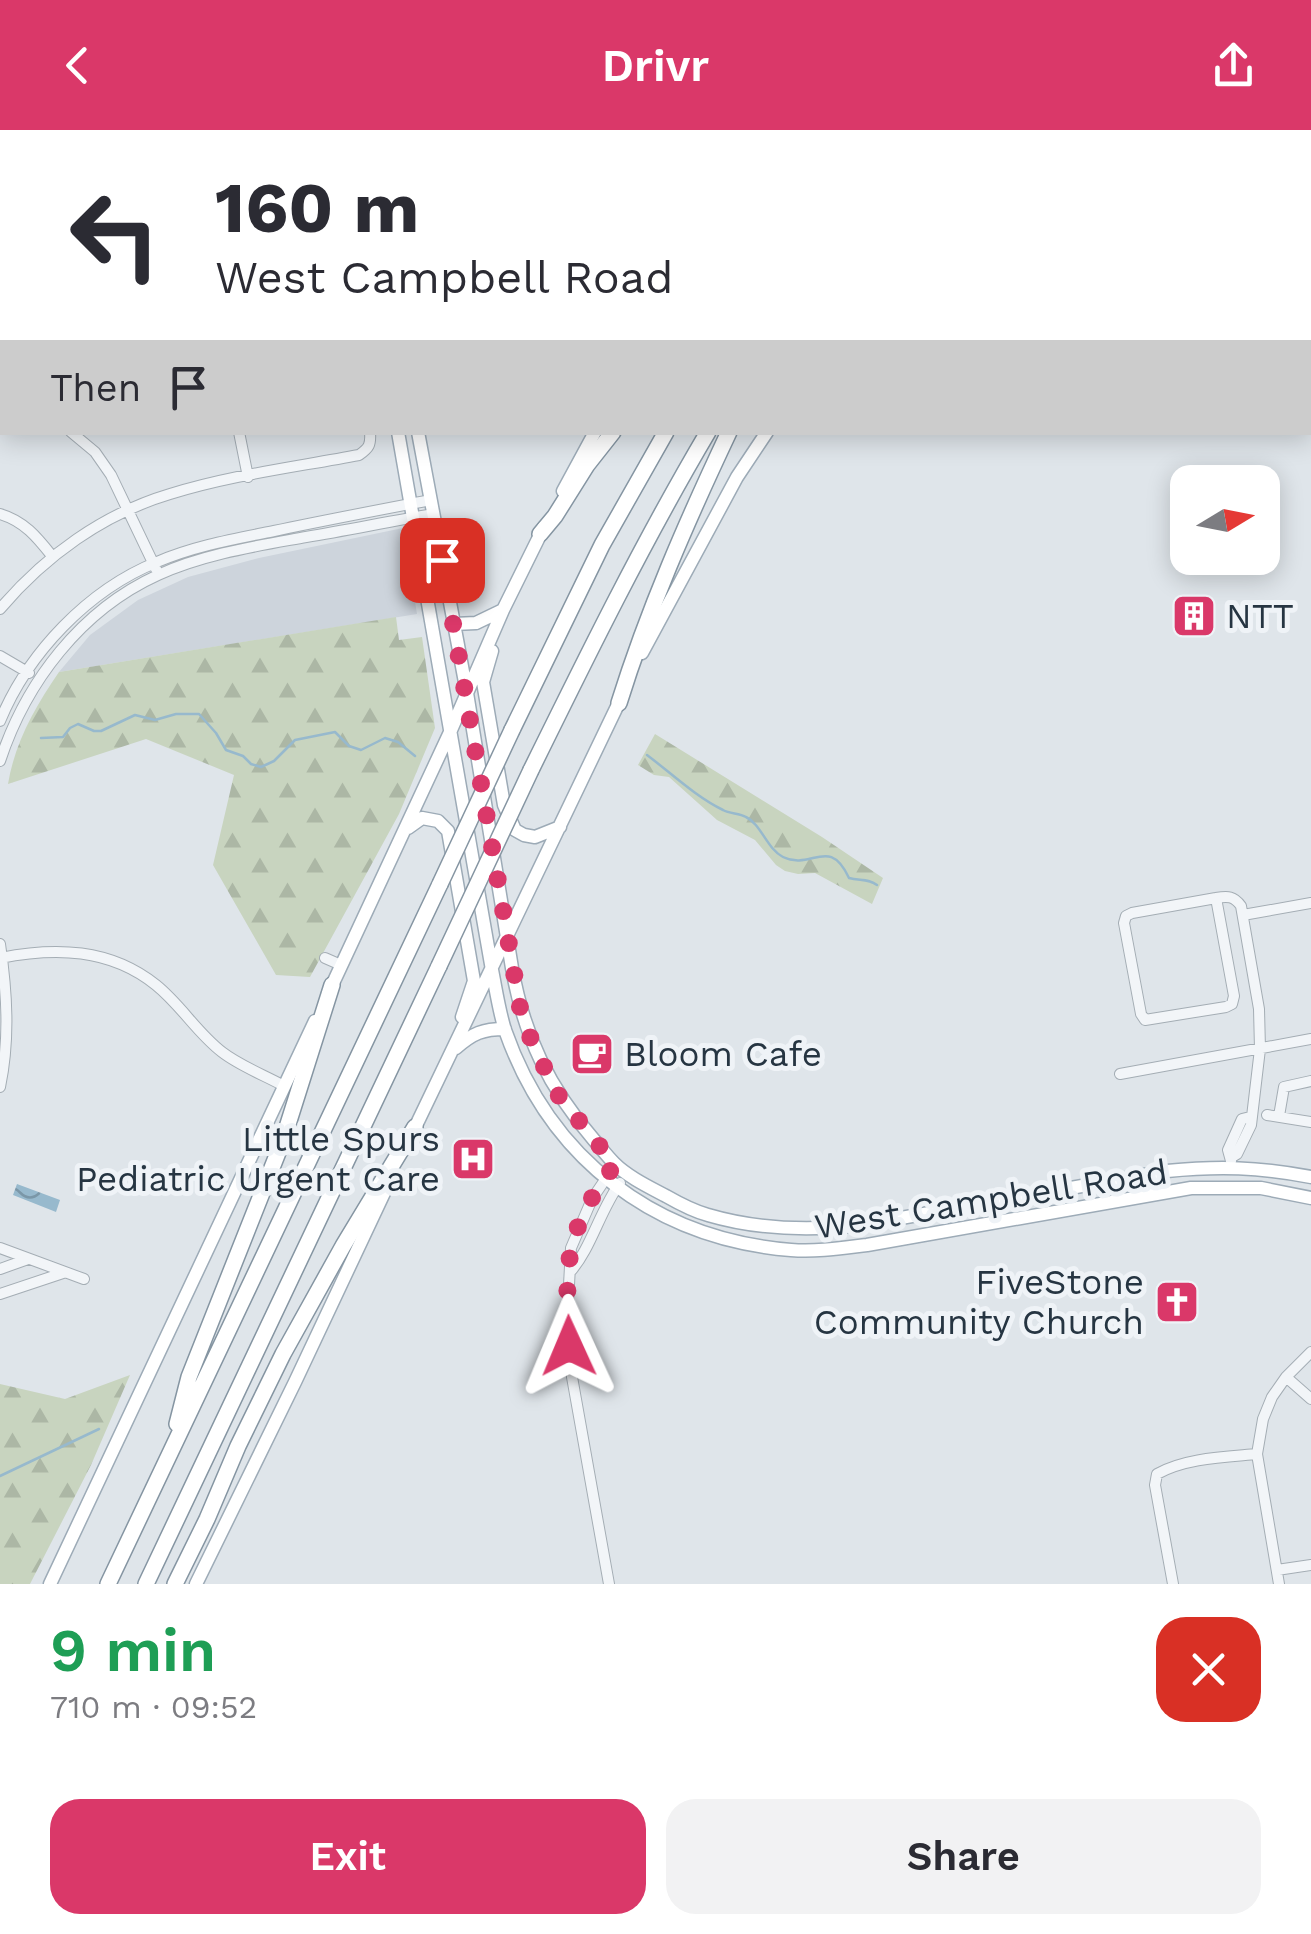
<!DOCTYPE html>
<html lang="en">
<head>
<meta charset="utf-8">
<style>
  body { margin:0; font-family:"Work Sans",sans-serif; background:#f2f2f3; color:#2b2b33; height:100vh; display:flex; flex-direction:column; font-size:38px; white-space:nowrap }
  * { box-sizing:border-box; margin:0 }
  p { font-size:32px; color:#7c7c81 }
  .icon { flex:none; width:55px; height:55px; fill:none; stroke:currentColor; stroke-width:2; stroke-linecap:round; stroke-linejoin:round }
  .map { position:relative; height:1454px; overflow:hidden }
  .details { display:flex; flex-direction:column; background:#fff; flex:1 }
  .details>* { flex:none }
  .hud { position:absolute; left:0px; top:0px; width:1312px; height:305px; box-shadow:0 5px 25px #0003; background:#fff; color:#2b2b33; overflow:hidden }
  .needle { width:65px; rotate:80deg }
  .fabs { position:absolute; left:1170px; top:335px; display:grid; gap:20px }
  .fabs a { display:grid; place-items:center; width:110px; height:110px; border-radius:20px; background:#fff; box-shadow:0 5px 25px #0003; font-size:50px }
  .pin { position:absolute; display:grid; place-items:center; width:85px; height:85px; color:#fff; margin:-42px; border-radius:20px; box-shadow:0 5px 15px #0006 }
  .me { position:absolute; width:110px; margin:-55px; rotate:359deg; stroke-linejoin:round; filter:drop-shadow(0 0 8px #0008) }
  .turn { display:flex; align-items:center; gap:35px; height:210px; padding:0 50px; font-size:45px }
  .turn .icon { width:130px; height:130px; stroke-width:2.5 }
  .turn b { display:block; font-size:70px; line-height:85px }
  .then { display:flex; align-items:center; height:95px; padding:0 50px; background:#0003; gap:20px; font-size:38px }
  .round { display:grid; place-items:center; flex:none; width:105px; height:105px; border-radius:30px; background:#f2f2f3 }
  .overview { display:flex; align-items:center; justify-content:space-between; height:170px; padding:0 50px }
  h1 { font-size:60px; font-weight:600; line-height:75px; color:#1e9e55 }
  .action { display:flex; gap:20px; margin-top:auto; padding:20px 50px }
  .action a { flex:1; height:115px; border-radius:30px; background:#da3869; color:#fff; font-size:40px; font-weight:600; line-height:115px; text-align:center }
  .action a+a { background:#f2f2f3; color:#2b2b33 }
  header { display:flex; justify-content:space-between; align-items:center; height:130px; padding:0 50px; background:#da3869; color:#fff; font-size:45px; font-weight:600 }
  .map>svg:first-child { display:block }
  .built { fill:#cdd4dc }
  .forest { fill:url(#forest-firs) }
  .water { fill:url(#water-waves) }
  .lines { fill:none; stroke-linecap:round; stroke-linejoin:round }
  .stream { stroke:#97b9cd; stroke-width:2.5 }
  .minor-casing { stroke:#a4adb4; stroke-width:12 }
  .major-casing { stroke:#9dabb7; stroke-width:15 }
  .highway-casing { stroke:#8595a2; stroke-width:18 }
  .minor { stroke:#f2f5f8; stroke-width:10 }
  .major { stroke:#fff; stroke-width:12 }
  .highway { stroke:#fff; stroke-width:15 }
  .highway-bridge-casing { stroke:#8595a2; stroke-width:18; stroke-linecap:butt }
  .highway-bridge { stroke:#fff; stroke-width:15 }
  .route { stroke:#da3869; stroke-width:18; stroke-dasharray:0 32.4 }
  .labels { text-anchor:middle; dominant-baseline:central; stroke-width:10; stroke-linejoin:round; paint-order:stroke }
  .poi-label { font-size:35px; fill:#263542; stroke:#eff3f7; text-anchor:start }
  .street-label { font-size:35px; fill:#263542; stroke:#eff3f7 }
</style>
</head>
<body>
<header><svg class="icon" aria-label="back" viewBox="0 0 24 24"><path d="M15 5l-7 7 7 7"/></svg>Drivr<svg class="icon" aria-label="share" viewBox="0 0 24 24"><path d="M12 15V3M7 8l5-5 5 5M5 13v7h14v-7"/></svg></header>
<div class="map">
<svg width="1311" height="1454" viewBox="0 0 1311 1454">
  <defs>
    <pattern id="forest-firs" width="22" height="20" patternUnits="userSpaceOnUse" patternTransform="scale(2.5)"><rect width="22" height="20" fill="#c8d4bf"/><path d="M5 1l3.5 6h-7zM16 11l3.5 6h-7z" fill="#acb7a5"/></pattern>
    <pattern id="water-waves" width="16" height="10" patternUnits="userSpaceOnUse" patternTransform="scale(2.5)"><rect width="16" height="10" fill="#97b9cd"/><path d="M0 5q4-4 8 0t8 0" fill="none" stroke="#7b97a8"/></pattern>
  </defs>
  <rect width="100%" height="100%" fill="#dfe5ea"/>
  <path class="built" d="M403 398 417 484 59 542 90 505 138 470 188 447 259 428Z"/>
  <path class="forest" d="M396 487 399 510 422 507 435 598 399 684 310 847 276 845 213 735 234 645 146 609 8 654C15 612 35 577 59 542Z
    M655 604 822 707 883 748 872 774 815 743 798 744 785 741 776 735 755 710 717 690 669 647 654 645 638 635Z
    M130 1245 91 1335 30 1454H0V1254L65 1269Z"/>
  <path class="water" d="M17 1054 60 1070 56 1082 13 1065Z"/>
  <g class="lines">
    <path class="stream" d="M0 207H2
      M41 608 63 607 70 598 78 594 94 601H101L135 585 155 590 176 584H199L216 603 226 620 243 626 251 634 261 637 274 631 295 610 335 602 349 616 361 620 385 608 398 612 415 626
      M647 625C671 643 696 667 723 680 730 684 739 683 746 687 761 694 767 719 783 727 812 741 829 705 849 748 860 751 868 748 877 755
      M0 1346 99 1299"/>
    <defs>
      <path id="minor" d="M1126 0 1127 2
        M1140 0V2
        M1310 156H1311
        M1310 169H1311
        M0 284H2
        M71 302 95 322 111 345 156 439
        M239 302 248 347
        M0 384C24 391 37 407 52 426
        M0 479C45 426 103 384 170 364 231 345 296 337 359 325 369 318 371 315 370 302
        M0 526 29 543
        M0 591C28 523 88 460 157 432 194 416 234 409 274 401 326 390 379 380 431 370
        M0 631C26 552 81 480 158 445 204 424 257 416 306 407 349 400 391 391 434 384
        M1216 768 1234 866 1232 874 1226 877 1145 890 1141 884 1124 793 1126 786 1132 783 1216 768C1228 766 1234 766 1241 776L1259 879 1260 919 1251 995 1237 1024 1232 1027
        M1243 785 1311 773
        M0 814C7 862 10 909 0 957
        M0 828C55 817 110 818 156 855 181 875 197 903 222 922 240 936 264 945 284 956
        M325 828 341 835
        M1120 944 1311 909
        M1267 985 1311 992
        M1279 986 1284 957 1311 951
        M1231 1031 1228 1020 1242 989 1250 987
        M0 1118 84 1149
        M0 1139 28 1129
        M570 1142C591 1119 600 1080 620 1053
        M0 1164 63 1143
        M1286 1247 1311 1269
        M1277 1440 1311 1435
        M609 1454 572 1247 568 1173 571 1118 592 1069 615 1035
        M1173 1454 1155 1355 1157 1344C1185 1328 1225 1327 1257 1324
        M1279 1454 1257 1324 1263 1289 1272 1267 1286 1247 1311 1222"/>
      <path id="major" d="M345 0 346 2
        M366 0 367 2
        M828 2 830 0
        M1005 2 1008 0
        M398 302 492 840C496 860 499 881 505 900 550 1029 655 1109 791 1120 817 1122 842 1118 867 1115L1191 1058H1261L1311 1068
        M418 302 467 563 512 838C524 906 549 958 594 1010 601 1018 607 1026 614 1033 628 1047 649 1057 666 1066 680 1074 693 1081 708 1085 759 1100 809 1101 861 1095L1167 1041C1219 1036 1259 1037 1311 1047
        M563 361 595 302
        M454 494 476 493 503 480
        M492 521 483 552 504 675 515 700 524 705 535 707 560 697
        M642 523 737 347 767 302
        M408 698 422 688 438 691 448 701 474 851 462 887
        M328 864 451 600 503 480 544 397
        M456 918C473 903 483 899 505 899
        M411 1006 623 564
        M50 1454 315 891
        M196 1454 295 1252 392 1046"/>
      <path id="highway" d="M862 2 864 0
        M889 2 891 0
        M936 2 938 0
        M540 404 555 386 587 335 613 302
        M619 573C648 480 687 391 729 302
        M512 600 602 415 666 302
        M531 640C587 526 643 412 708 302
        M177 1294 189 1247 283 1010 332 855
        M108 1454 440 754
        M146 1454 439 836
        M175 1454 207 1389 238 1316 283 1224 343 1116 415 997"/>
    </defs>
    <use href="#minor" class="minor-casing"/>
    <use href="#major" class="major-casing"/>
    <use href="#highway" class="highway-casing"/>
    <use href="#minor" class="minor"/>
    <use href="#major" class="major"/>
    <use href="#highway" class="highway"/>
    <defs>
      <path id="highway-bridge" d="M440 754 512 600
        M439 836 531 640"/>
    </defs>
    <use href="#highway-bridge" class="highway-bridge-casing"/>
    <use href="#highway-bridge" class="highway-bridge"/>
  </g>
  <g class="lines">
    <path class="route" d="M442 430 521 883 534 917 559 966 615 1035C596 1058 577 1090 571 1120 565 1151 568 1185 569 1216"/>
  </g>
  <defs>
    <symbol id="building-square" viewBox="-11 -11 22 22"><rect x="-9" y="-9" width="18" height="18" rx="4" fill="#da3869" stroke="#eff3f7"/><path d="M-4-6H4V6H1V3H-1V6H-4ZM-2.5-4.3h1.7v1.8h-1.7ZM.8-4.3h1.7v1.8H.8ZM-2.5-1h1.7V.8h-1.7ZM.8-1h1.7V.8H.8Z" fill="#fff"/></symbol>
    <symbol id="cafe-square" viewBox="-11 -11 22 22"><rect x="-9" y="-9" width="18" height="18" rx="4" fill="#da3869" stroke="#eff3f7"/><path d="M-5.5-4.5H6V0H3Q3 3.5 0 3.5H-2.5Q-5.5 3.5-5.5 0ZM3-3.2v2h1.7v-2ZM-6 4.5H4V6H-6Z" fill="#fff"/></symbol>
    <symbol id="hospital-square" viewBox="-11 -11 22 22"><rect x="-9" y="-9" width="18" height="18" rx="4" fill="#da3869" stroke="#eff3f7"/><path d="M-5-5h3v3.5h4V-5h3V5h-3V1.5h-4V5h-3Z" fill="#fff"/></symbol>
    <symbol id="church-square" viewBox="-11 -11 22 22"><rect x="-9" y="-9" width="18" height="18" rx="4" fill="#da3869" stroke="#eff3f7"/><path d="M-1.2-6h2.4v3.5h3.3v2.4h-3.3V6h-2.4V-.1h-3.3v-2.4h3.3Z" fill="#fff"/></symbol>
  </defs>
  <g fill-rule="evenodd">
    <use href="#building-square" x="1169" y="461" width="50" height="50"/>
    <use href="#cafe-square" x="567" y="899" width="50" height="50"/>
    <use href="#hospital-square" x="448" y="1004" width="50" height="50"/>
    <use href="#church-square" x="1152" y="1147" width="50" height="50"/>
  </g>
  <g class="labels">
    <g class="poi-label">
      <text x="1226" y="486">NTT</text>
      <text x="624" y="924">Bloom Cafe</text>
      <text x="440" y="1009" text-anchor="end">Little Spurs<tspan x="440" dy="40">Pediatric Urgent Care</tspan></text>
      <text x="1144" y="1152" text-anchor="end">FiveStone<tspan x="1144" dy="40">Community Church</tspan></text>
    </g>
    <g class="street-label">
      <text transform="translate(991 1069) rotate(-9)">West Campbell Road</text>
    </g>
  </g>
</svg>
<div class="fabs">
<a><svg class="needle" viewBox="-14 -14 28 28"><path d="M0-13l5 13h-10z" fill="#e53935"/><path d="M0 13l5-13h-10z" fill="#7c7c81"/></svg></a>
</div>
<div class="pin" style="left:442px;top:430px;background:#d93025"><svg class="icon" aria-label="arrive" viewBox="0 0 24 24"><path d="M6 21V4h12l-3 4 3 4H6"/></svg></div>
<svg class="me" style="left:569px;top:1216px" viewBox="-20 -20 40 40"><path d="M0-17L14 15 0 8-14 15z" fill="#da3869" stroke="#fff" stroke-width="4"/></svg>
<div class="hud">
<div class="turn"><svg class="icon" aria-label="left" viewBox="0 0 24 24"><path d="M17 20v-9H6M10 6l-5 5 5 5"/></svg><div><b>160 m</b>West Campbell Road</div></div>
<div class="then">Then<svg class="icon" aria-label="arrive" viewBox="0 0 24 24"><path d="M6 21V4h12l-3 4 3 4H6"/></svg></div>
</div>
</div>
<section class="details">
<div class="overview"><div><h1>9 min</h1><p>710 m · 09:52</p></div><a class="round" style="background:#d93025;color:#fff"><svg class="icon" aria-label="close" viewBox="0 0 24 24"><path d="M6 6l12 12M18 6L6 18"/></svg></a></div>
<div class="action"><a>Exit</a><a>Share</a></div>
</section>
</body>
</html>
